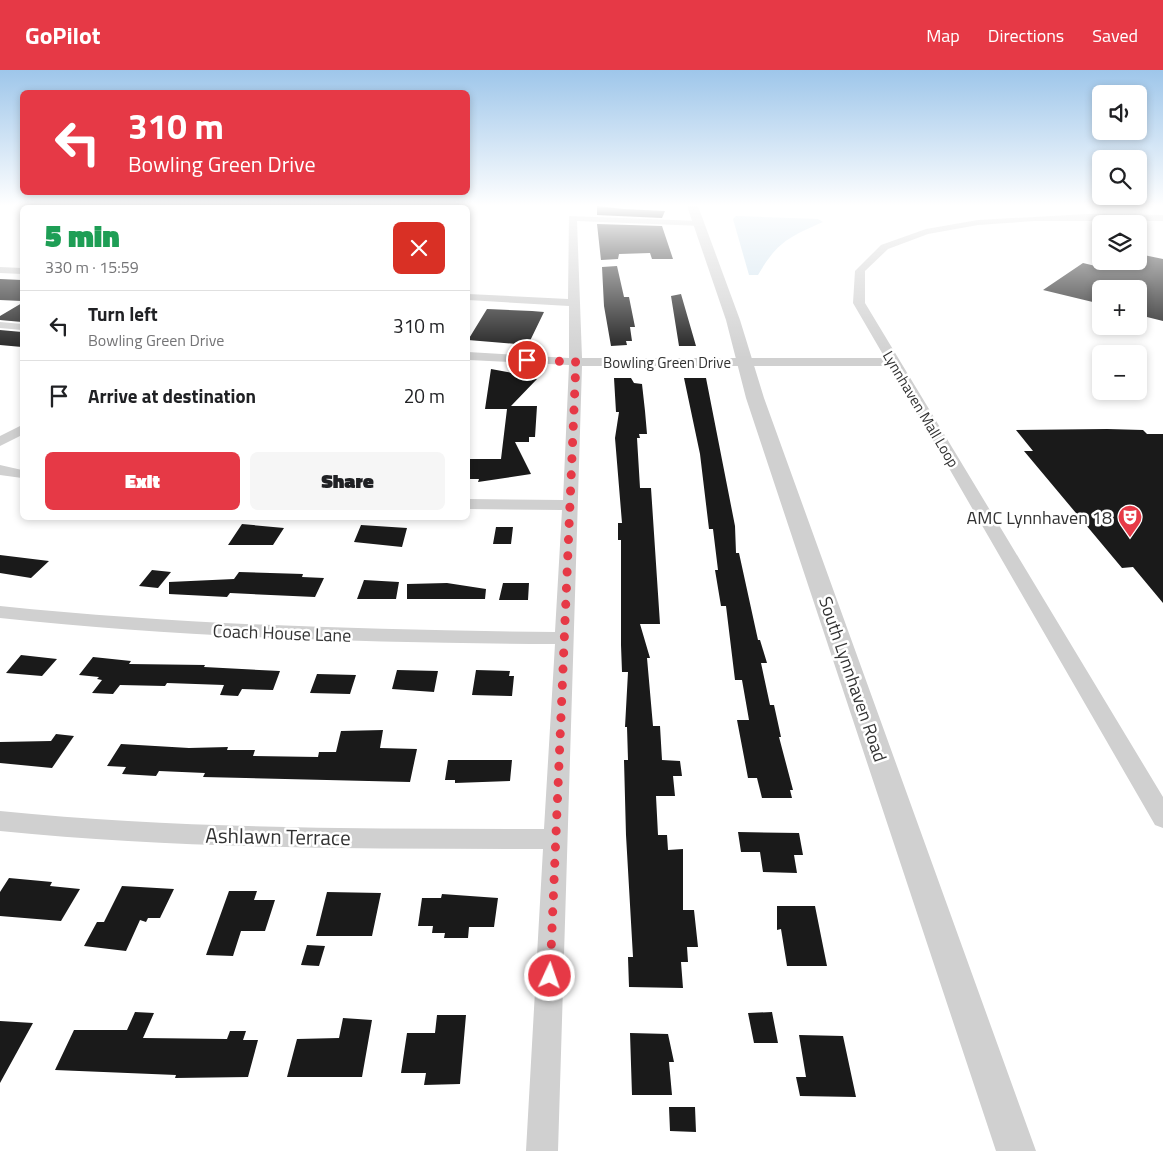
<!DOCTYPE html>
<html lang="en">
<head>
<meta charset="utf-8">
<style>
  body { margin:0; font-family:"Titillium Web",sans-serif; background:#f6f6f6; color:#202124; height:100vh; display:flex; flex-direction:column; font-size:19px; white-space:nowrap }
  * { box-sizing:border-box; margin:0 }
  p { font-size:16px; color:#757577 }
  .icon { flex:none; width:28px; height:28px; fill:none; stroke:currentColor; stroke-width:2; stroke-linecap:round; stroke-linejoin:round }
  .map { position:relative; flex:1; overflow:hidden }
  .panel { position:absolute; left:20px; top:135px; width:450px; height:315px; display:flex; flex-direction:column; background:#fff; border-radius:8px; box-shadow:0 2px 8px #0003 }
  .panel>* { flex:none }
  .hud { position:absolute; left:20px; top:20px; width:450px; height:105px; border-radius:8px; box-shadow:0 2px 8px #0003; background:#e63946; color:#fff; overflow:hidden }
  .tools { position:absolute; left:1092px; top:15px; display:grid; gap:10px }
  .tools a { display:grid; place-items:center; width:55px; height:55px; border-radius:8px; background:#fff; box-shadow:0 2px 8px #0003; font-size:25px }
  .pin { position:absolute; display:grid; place-items:center; width:42px; height:42px; color:#fff; margin:-21px; border:2px solid #fff; border-radius:50%; box-shadow:0 1px 5px #0007 }
  .me { position:absolute; width:55px; margin:-28px; rotate:3deg; stroke-linejoin:round; filter:drop-shadow(0 0 4px #0008) }
  .turn { display:flex; align-items:center; gap:18px; height:105px; padding:0 25px; font-size:22px }
  .turn .icon { width:65px; height:65px; stroke-width:2.5 }
  .turn b { display:block; font-size:35px; line-height:42px }
  .round { display:grid; place-items:center; flex:none; width:52px; height:52px; border-radius:8px; background:#f6f6f6 }
  .head { display:flex; align-items:center; justify-content:space-between; height:85px; padding:0 25px }
  h1 { font-size:30px; font-weight:800; line-height:38px; color:#1e9e55 }
  .button { display:flex; gap:10px; margin-top:auto; padding:10px 25px }
  .button a { flex:1; height:58px; border-radius:8px; background:#e63946; color:#fff; font-size:20px; font-weight:800; line-height:58px; text-align:center }
  .button a+a { background:#f6f6f6; color:#202124 }
  ul { padding:0; list-style:none }
  li { display:flex; align-items:center; gap:15px; height:70px; padding:0 25px; border-top:1px solid #e0e0e0 }
  li div { flex:1 }
  li b { display:block; font-size:19px }
  li em { font-style:normal }
  header { display:flex; align-items:center; gap:30px; box-sizing:border-box; height:70px; padding:0 25px; background:#e63946; color:#fff }
  header strong { font-size:24px }
  nav { display:flex; gap:28px; margin-inline-start:auto; font-size:18px }
  .map>svg:first-child { display:block }
  .water { fill:#cfe2ee }
  .building { fill:#1a1a1a }
  .lines { fill:none; stroke-linecap:round; stroke-linejoin:round }
  .minor { fill:#d0d0d0; fill-rule:evenodd }
  .tertiary { fill:#d0d0d0; fill-rule:evenodd }
  .route { stroke:#e63946; stroke-width:9; stroke-dasharray:0 16.2 }
  .labels { text-anchor:middle; dominant-baseline:central; stroke-width:5; stroke-linejoin:round; paint-order:stroke }
  .far-street-label { font-size:15px; fill:#333; stroke:#fff }
  .poi-label { font-size:18px; fill:#333; stroke:#fff; text-anchor:end }
  .street-label { font-size:18px; fill:#333; stroke:#fff }
  .near-street-label { font-size:21px; fill:#333; stroke:#fff }
</style>
</head>
<body>
<header>
<strong>GoPilot</strong>
<nav><a>Map</a><a>Directions</a><a>Saved</a></nav>
</header>
<div class="map">
<svg width="1163" height="1081" viewBox="0 0 1163 1081">
  <rect width="100%" height="100%" fill="#fff"/>
  <path class="water" d="M736 146 818 149 823 152C789 167 777 172 758 205H749L733 149Z"/>
  <path class="building" d="M597 136 624 139 665 141 662 148 597 145Z
    M597 154 662 156 673 189H652L650 183 619 184 618 189 601 190Z
    M1139 184 1163 189V251L1139 245V219H1101V234L1043 220 1083 193 1104 198 1113 191H1139Z
    M617 196 624 227H629L635 257H630L632 271H626L627 275 611 276 604 236 602 197Z
    M0 209 22 210V231L0 230Z
    M681 224 696 276H679L671 226Z
    M22 233V252L0 250V246Z
    M487 239 532 241 544 242 528 275 468 270Z
    M0 260 22 262V277L0 275Z
    M491 299 528 306 526 308 537 309 511 336H537L535 367H529V372H515L531 404 478 412 479 409H468V389H501L507 339H485Z
    M614 308H631L634 313 642 314 645 341 647 364H639L640 368H637L640 418H651L660 554H640L650 588H647L653 656H660L662 690 680 691 682 706H673L675 726H656L658 765H667L668 780 683 779V840H694L698 877H687L688 892H681L683 918 629 917 628 887H633L626 765 624 690H628L627 657H625L628 602H622L621 575V470H618V453H622L615 368 619 342H616Z
    M684 308H706L735 456 736 483H739L758 570H760L767 593H761L770 635H774L781 667H779L793 720H790L792 728H762L757 708H748L737 650H749L742 610H735L726 536H721L715 500H718L713 459H709L700 384Z
    M1107 359 1143 360 1147 364H1163V533L1133 497 1122 498 1024 381H1033L1016 360Z
    M242 454 284 458 273 475H228Z
    M361 455 407 458 402 477 354 472Z
    M496 457H513L511 474H493Z
    M0 485 49 491 31 508 0 503Z
    M152 500 171 502 158 518 139 516Z
    M239 502 303 504 302 507 324 508 315 527 230 523 227 527 169 524V512L234 509Z
    M364 510 399 512 396 529H357Z
    M447 513 486 519 485 529H407V514Z
    M503 513H529L528 530H499Z
    M21 585 57 589 42 606 6 603Z
    M93 587 131 591 129 594 205 595 204 597 280 601 273 620 242 619 238 626 220 625 224 615 167 613 165 616 120 615 113 624 92 623 102 610 97 609 99 607 79 605Z
    M397 600 438 601 434 622 392 619Z
    M476 600 510 601 509 606H514L512 626 472 625Z
    M317 604 356 605 350 624 310 623Z
    M383 660 380 678 417 679 410 712 203 707 205 703 159 701 156 706 122 704 126 697 107 696 121 674 189 678 228 677 227 680H255L253 686 318 687 319 682H336L341 661Z
    M56 664 74 666 52 698 0 693V672L51 671Z
    M448 690H512L510 711 455 713V710H445Z
    M738 762 799 763 803 785H794L797 803 763 802 760 782H741Z
    M9 808 52 812 50 816 80 819 61 851 0 846V822Z
    M122 816 174 819 160 848H148L146 852 140 850 126 881 84 876 97 852H104Z
    M229 821H257L254 830H275L265 861H241L233 886 206 885Z
    M327 822 381 823 372 866H316Z
    M442 824 498 828 494 857H469L468 868H444L445 863H432L433 856H418L422 828H441Z
    M777 836H815L827 896H787L781 859 777 860Z
    M307 875 325 876 319 896 301 895Z
    M135 942 154 943 143 968 227 969 230 961H246L243 970H258L248 1007 175 1008 176 1005 55 1000 74 960H127Z
    M772 942 778 973H754L748 943Z
    M437 945H466L460 1014 424 1015 426 1003H401L407 963H435Z
    M343 948 372 950 362 1007H287L297 969 339 968Z
    M0 951 33 953 0 1013Z
    M630 963 668 964 674 992H669L672 1025H632Z
    M799 965 843 966 856 1027 800 1026 796 1007H806Z
    M669 1037H695L696 1062 670 1061Z"/>
  <g class="lines">
    <path class="minor" d="M1088 144 1163 145V151H1034L978 155 928 164 888 179 865 201V233L1163 727V758L1155 755 890 296H582L558 1081H526L543 779C361 779 181 779 0 761V741C181 759 362 759 544 759L555 574C369 573 185 568 0 548V536C185 555 370 560 555 562L562 440 468 439V429L563 430 569 295 468 290V282L569 288V236L468 230V224L568 229 569 146 699 151 704 154 702 156 577 151 582 288H885L853 233 855 201 881 175 926 159 978 150Z
      M0 197 22 198V204L0 203Z
      M0 252 22 254V260L0 258Z
      M22 355V365L0 376V366Z
      M0 395 22 400V408L0 405Z"/>
    <path class="tertiary" d="M687 136H698L740 250 764 328 1036 1081H996L746 328 726 250Z"/>
  </g>
  <linearGradient id="sky" x2="0" y2="1"><stop stop-color="#9ec6ea"/><stop offset="0.47" stop-color="#fff"/><stop offset="1" stop-color="#fff" stop-opacity="0"/></linearGradient>
  <rect width="1163" height="288" fill="url(#sky)"/>
  <g class="lines">
    <path class="route" d="M527 290 576 292 550 906"/>
  </g>
  <defs>
    <symbol id="theatre-pin" viewBox="-11 -11 22 30"><path d="M0 17L-7.5 6A9.5 9.5 0 1 1 7.5 6Z" fill="#e63946" stroke="#fff"/><path d="M-5-5.5Q0-4 5-5.5V0Q5 5 0 6Q-5 5-5 0ZM-3.3-2.5H-1v1.5H-3.3ZM1-2.5H3.3v1.5H1ZM-2.8 1Q0 5.5 2.8 1Z" fill="#fff"/></symbol>
  </defs>
  <g fill-rule="evenodd">
    <use href="#theatre-pin" x="1116" y="433" width="28" height="38"/>
  </g>
  <g class="labels">
    <g class="far-street-label">
      <text x="667" y="292">Bowling Green Drive</text>
      <text transform="translate(921 339) rotate(59)">Lynnhaven Mall Loop</text>
    </g>
    <g class="poi-label">
      <text x="1112" y="447">AMC Lynnhaven 18</text>
    </g>
    <g class="street-label">
      <text transform="translate(282 563) rotate(2)">Coach House Lane</text>
      <text transform="translate(853 609) rotate(71)">South Lynnhaven Road</text>
    </g>
    <g class="near-street-label">
      <text transform="translate(278 766) rotate(1)">Ashlawn Terrace</text>
    </g>
  </g>
</svg>
<div class="tools">
<a><svg class="icon" aria-label="sound" viewBox="0 0 24 24"><path d="M4 9h4l5-4v14l-5-4H4zM17 9q2 3 0 6"/></svg></a>
<a><svg class="icon" aria-label="search" viewBox="0 0 24 24"><circle cx="10" cy="10" r="6"/><path d="M15 15l6 6"/></svg></a>
<a><svg class="icon" aria-label="layers" viewBox="0 0 24 24"><path d="M12 4l9 5-9 5-9-5zM3 14l9 5 9-5"/></svg></a>
<a>+</a>
<a>−</a>
</div>
<div class="pin" style="left:527px;top:290px;background:#d93025"><svg class="icon" aria-label="arrive" viewBox="0 0 24 24"><path d="M6 21V4h12l-3 4 3 4H6"/></svg></div>
<svg class="me" style="left:550px;top:906px" viewBox="-20 -20 40 40"><circle r="17" fill="#e63946" stroke="#fff" stroke-width="3"/><path d="M0-11L8 9 0 5-8 9z" fill="#fff"/></svg>
<div class="hud">
<div class="turn"><svg class="icon" aria-label="left" viewBox="0 0 24 24"><path d="M17 20v-9H6M10 6l-5 5 5 5"/></svg><div><b>310 m</b>Bowling Green Drive</div></div>
</div>
<section class="panel">
<div class="head"><div><h1>5 min</h1><p>330 m · 15:59</p></div><a class="round" style="background:#d93025;color:#fff"><svg class="icon" aria-label="close" viewBox="0 0 24 24"><path d="M6 6l12 12M18 6L6 18"/></svg></a></div>
<ul>
<li><svg class="icon" aria-label="left" viewBox="0 0 24 24"><path d="M17 20v-9H6M10 6l-5 5 5 5"/></svg><div><b>Turn left</b><p>Bowling Green Drive</p></div><em>310 m</em></li>
<li><svg class="icon" aria-label="arrive" viewBox="0 0 24 24"><path d="M6 21V4h12l-3 4 3 4H6"/></svg><div><b>Arrive at destination</b></div><em>20 m</em></li>
</ul>
<div class="button"><a>Exit</a><a>Share</a></div>
</section>
</div>
</body>
</html>
